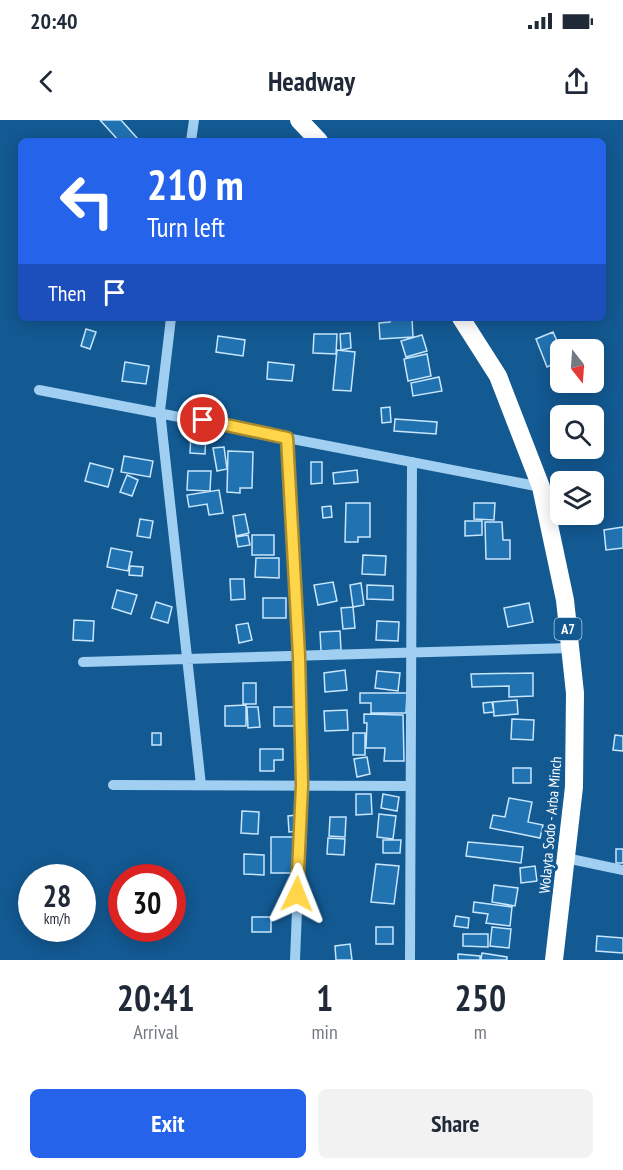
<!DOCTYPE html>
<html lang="en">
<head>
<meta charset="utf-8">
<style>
  body { margin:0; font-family:"PT Sans Narrow",sans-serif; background:#f2f2f3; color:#1f2937; height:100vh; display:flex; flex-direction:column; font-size:22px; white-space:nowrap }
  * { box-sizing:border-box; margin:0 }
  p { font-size:20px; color:#747a83 }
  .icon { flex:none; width:33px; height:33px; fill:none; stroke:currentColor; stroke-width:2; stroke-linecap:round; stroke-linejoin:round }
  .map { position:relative; height:840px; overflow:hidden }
  .drawer { display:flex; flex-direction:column; background:#fff; flex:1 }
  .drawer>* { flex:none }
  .banner { position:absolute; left:18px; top:18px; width:588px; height:183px; border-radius:9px; box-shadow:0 3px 15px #0003; background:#2563eb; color:#fff; overflow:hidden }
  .needle { width:39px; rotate:163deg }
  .tools { position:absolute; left:550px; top:219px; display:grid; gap:12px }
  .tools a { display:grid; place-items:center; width:54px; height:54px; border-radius:9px; background:#fff; box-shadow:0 3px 15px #0003; font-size:30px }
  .speed { position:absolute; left:18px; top:744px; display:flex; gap:12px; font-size:30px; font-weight:700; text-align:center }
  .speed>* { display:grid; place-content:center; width:78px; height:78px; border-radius:50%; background:#fff; box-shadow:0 3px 15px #0003; line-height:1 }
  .speed small { font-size:15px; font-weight:400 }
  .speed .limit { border:9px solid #d22; background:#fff; color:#111 }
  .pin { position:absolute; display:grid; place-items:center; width:51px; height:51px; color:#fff; margin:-26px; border:3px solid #fff; border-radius:50%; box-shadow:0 2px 6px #0007 }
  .me { position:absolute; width:66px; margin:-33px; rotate:2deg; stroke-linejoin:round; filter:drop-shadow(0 0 4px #0008) }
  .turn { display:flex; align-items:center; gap:21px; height:126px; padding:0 30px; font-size:27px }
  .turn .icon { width:78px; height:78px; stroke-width:2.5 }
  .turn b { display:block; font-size:42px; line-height:51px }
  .then { display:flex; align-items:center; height:57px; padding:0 30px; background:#0003; gap:12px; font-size:22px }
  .eta { display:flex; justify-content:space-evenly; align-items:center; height:102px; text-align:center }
  .eta b { font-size:36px; font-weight:700; line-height:42px }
  .primary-button { display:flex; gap:12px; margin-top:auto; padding:12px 30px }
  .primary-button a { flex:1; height:69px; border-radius:9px; background:#2563eb; color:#fff; font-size:24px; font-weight:700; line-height:69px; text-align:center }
  .primary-button a+a { background:#f2f2f3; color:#1f2937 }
  .status { display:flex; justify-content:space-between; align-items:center; height:42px; padding:0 30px; background:#fff; direction:ltr }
  .status svg { height:16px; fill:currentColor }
  header { display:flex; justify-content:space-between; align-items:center; height:78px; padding:0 30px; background:#fff; font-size:27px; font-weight:700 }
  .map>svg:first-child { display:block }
  .building { fill:#2172b1; stroke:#c7e6fd; stroke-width:1.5 }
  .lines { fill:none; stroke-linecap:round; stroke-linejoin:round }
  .minor { stroke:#a0cff2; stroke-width:10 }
  .highway { stroke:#fff; stroke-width:18 }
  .route-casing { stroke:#a68a30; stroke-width:15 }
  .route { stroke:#ffd54a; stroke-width:10 }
  .labels { text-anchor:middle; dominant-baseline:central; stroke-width:6; stroke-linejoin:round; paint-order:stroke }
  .shield { fill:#135992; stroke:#b8cdde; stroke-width:1.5 }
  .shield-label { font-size:14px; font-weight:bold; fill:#fff }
  .street-label { font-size:15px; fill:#fff; stroke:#135992 }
</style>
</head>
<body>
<div class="status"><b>20:40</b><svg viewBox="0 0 49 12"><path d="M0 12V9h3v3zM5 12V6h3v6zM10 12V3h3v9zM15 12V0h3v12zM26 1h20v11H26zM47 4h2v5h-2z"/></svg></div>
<header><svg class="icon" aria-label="back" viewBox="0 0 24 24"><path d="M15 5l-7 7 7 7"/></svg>Headway<svg class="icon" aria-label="share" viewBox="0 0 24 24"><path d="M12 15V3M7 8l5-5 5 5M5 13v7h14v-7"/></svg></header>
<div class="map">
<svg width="623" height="840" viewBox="0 0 623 840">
  <rect width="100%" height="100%" fill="#135992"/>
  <path class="building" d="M100 0H121L137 18 134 21H119Z
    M390 198H412L413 217 380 219 379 203 390 202Z
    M86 209 96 212 90 229 81 226Z
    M553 212 561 230V241L547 247 536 219Z
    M350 213 351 228 341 230 340 214Z
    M314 214H337L336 234 313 233Z
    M422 215 427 231 406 237 401 221Z
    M218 216 245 220 243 236 216 232Z
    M337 230 355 232 351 271 333 270Z
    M427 234 431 256 408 261 404 239Z
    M125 242 149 246 146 264 122 261Z
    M268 242 294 245 292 261 267 259Z
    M439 257 442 271 413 276 411 263Z
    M390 287 391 302 382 303 381 288Z
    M395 299 437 302 436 314 394 311Z
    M191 312 206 313 205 334 190 333Z
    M224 327 227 349 217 351 213 328Z
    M228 331 253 332 252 368H240V373L227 372Z
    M124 336 153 341 150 357 121 352Z
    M311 342H322V363L311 364Z
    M90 343 113 349 108 367 85 361Z
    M357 350 358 362 334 364 333 353Z
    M188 351H211L210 371 187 370Z
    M127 355 138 360 132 376 120 372Z
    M219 370 223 393 209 395 207 384 189 387 187 375Z
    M346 383H370V417H358V422H345Z
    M474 383H495L494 400 474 399Z
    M331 386 332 397 323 398 322 387Z
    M245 394 249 413 236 416 233 396Z
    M140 399 153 401 150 418 137 416Z
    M465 401H482V415L465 416Z
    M485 402H502L503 420H510V439H486Z
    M623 407V428L606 430 604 410Z
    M248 415 250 425 238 427 236 417Z
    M252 415H274V435H252Z
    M111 428 132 432 128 451 107 447Z
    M363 435 386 436 385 455 362 454Z
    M256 438H279V458L255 457Z
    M130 446 143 447 142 456 129 455Z
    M230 459H244L245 479 231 480Z
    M333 462 337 481 318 485 314 465Z
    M361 463 364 485 353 487 350 465Z
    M367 465 393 466V480L367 479Z
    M117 470 137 475 131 494 112 488Z
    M263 478H286V498H263Z
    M156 482 172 487 168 503 151 498Z
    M529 483 533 502 508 507 504 488Z
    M353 487 355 508 343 509 341 488Z
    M74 500 94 501 93 521 73 520Z
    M377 501 399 502 398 521 376 520Z
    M248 503 252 520 239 523 236 505Z
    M340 511 341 530 321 531 320 512Z
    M345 550 347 570 325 572 324 553Z
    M377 551 400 553 398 571 375 568Z
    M533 553V576L509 577V566L472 567 471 554Z
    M243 563H256V584H243Z
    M360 573H407L406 593H371V583H360Z
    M517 580 518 594 494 596 493 582Z
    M492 582 494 592 484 593 483 583Z
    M246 585V606H225V586Z
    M247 587H258L260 607 248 608Z
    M274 587H296V606H274Z
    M347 590 348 610 325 611 324 591Z
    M364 594 403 595 404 641H384L385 628H366L367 603H364Z
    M512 599 534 600 533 620 511 619Z
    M152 613H161V625H152Z
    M353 613H365V635H353Z
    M615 615 623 616V631L613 630Z
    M260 629H283V640H274V651H260Z
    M367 637 370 654 357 657 354 639Z
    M513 648H531V663H513Z
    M356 674H371L372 694 356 695Z
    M383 674 399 677 397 691 381 688Z
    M509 678 532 682 528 702 543 705 540 718 490 708 493 695 505 697Z
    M242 691 259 692 258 714 241 713Z
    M379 694 396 696 393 719 377 717Z
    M297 695 299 711 289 712 288 696Z
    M330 697H346L345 717 329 716Z
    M271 717H293L294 753H271Z
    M328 718 345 719 344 735 327 734Z
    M383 720H401L400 733H383Z
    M468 722 523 727 521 743 466 736Z
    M616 729H623V743H616Z
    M244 734 264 735V755L244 754Z
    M376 744 399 746 394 784 371 782Z
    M535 746 537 761 521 763 520 748Z
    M494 765 518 768 515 786 492 782Z
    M474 782 512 787 510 806 486 803 488 794 473 792Z
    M456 796 469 798 468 808 454 806Z
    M252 797H271V812H252Z
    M376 807H393V824H376Z
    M492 807 511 809 509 828 490 826Z
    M463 814H488V827L463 826Z
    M597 816 623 818V833L596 831Z
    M350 824 352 840H336L335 826Z
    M482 833 507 837V840H481Z
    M458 834 480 836V840H458Z"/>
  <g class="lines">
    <path class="minor" d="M191 21 194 0
      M171 198 160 291 201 665
      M39 270 541 367
      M287 318 299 536 302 665 295 840
      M83 542 571 528
      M113 665 409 666
      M566 738 623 750
      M410 840 412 342"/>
    <path class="highway" d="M299 0 319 21
      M461 198 498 256 541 367 565 480 575 573 574 667 554 840"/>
  </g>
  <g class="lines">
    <defs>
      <path id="route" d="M203 300 287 318 299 536 302 665 297 774"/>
    </defs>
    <use href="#route" class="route-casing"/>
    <use href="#route" class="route"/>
  </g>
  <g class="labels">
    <rect class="shield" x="554.5" y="498" width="27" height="22" rx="4.5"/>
    <g class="shield-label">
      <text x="568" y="509">A7</text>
    </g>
    <g class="street-label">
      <text transform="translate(550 705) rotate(-85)">Wolayta Sodo - Arba Minch</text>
    </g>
  </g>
</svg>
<div class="tools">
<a><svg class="needle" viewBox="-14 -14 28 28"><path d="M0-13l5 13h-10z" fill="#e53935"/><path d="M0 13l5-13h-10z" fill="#747a83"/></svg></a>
<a><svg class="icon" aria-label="search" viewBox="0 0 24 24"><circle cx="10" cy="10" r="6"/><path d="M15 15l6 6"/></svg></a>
<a><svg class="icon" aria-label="layers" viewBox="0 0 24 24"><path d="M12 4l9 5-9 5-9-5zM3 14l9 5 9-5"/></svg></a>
</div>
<div class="speed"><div>28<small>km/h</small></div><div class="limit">30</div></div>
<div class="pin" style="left:203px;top:300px;background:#d93025"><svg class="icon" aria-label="arrive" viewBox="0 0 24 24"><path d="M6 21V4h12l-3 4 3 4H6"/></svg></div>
<svg class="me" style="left:297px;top:774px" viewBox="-20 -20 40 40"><path d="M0-17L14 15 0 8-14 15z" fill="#ffd54a" stroke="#fff" stroke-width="4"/></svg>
<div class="banner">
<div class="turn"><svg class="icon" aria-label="left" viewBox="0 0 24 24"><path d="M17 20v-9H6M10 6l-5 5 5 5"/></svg><div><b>210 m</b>Turn left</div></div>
<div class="then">Then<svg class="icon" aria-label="arrive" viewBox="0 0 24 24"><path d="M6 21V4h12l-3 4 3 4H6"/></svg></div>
</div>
</div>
<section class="drawer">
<div class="eta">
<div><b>20:41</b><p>Arrival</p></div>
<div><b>1</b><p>min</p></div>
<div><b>250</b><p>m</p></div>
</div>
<div class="primary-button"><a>Exit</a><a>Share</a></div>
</section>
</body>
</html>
